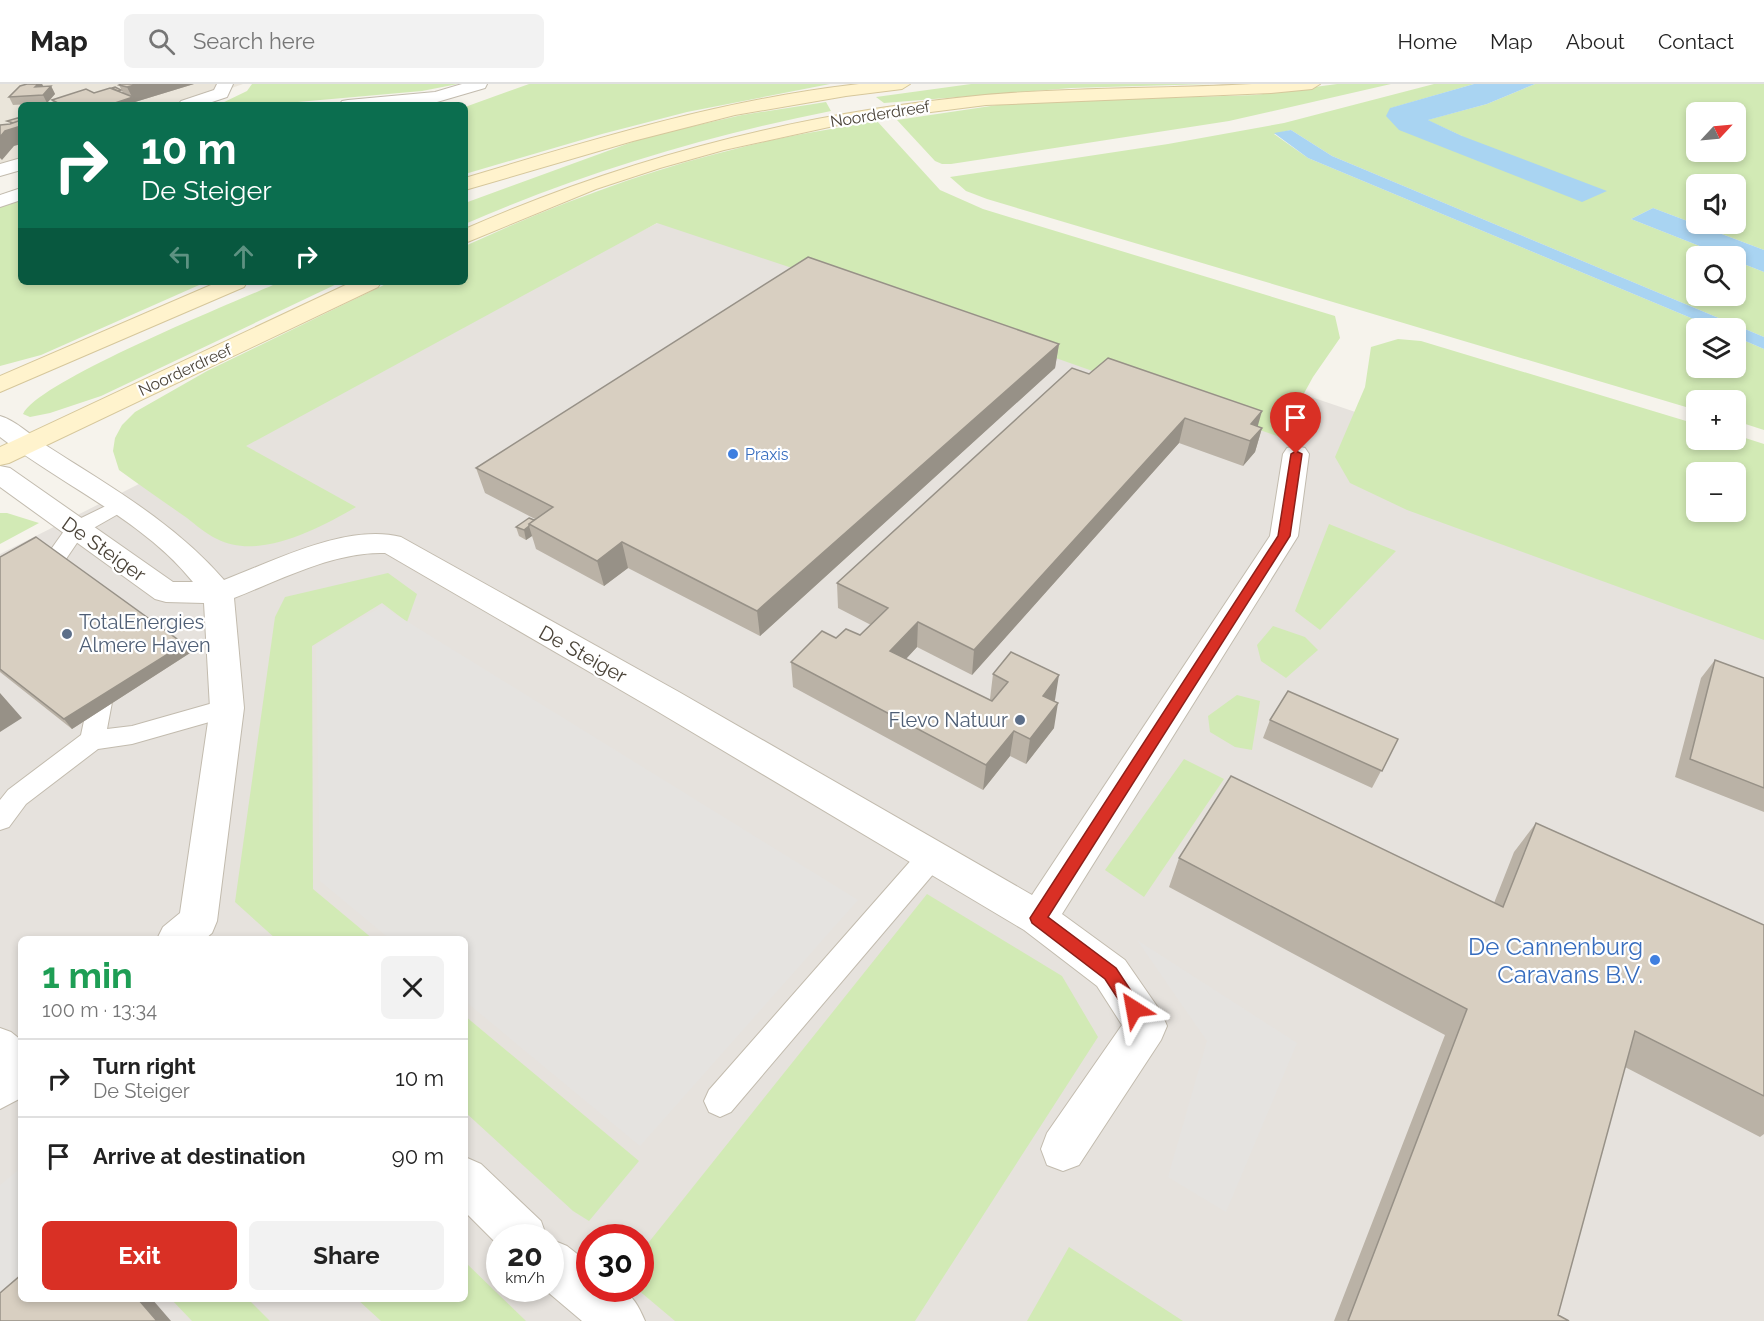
<!DOCTYPE html>
<html lang="en">
<head>
<meta charset="utf-8">
<style>
  body { margin:0; font-family:Raleway,sans-serif; background:#f2f2f2; color:#222; height:100vh; display:flex; flex-direction:column; font-size:22px; white-space:nowrap }
  * { box-sizing:border-box; margin:0 }
  p { font-size:20px; color:#767676 }
  .icon { flex:none; width:33px; height:33px; fill:none; stroke:currentColor; stroke-width:2; stroke-linecap:round; stroke-linejoin:round }
  .map { position:relative; flex:1; overflow:hidden }
  .drawer { position:absolute; left:18px; top:852px; width:450px; height:366px; display:flex; flex-direction:column; background:#fff; border-radius:9px; box-shadow:0 3px 9px #0003 }
  .drawer>* { flex:none }
  .guide { position:absolute; left:18px; top:18px; width:450px; height:183px; border-radius:9px; box-shadow:0 3px 9px #0003; background:#0b6e4f; color:#fff; overflow:hidden }
  .needle { width:39px; rotate:64deg }
  .buttons { position:absolute; left:1686px; top:18px; display:grid; gap:12px }
  .buttons a { display:grid; place-items:center; width:60px; height:60px; border-radius:9px; background:#fff; box-shadow:0 3px 9px #0003; font-size:30px }
  .speed { position:absolute; left:486px; top:1140px; display:flex; gap:12px; font-size:30px; font-weight:700; text-align:center }
  .speed>* { display:grid; place-content:center; width:78px; height:78px; border-radius:50%; background:#fff; box-shadow:0 3px 9px #0003; line-height:1 }
  .speed small { font-size:15px; font-weight:400 }
  .speed .limit { border:9px solid #d22; background:#fff; color:#111 }
  .pin { position:absolute; display:grid; place-items:center; width:51px; height:51px; color:#fff; margin:-62px -26px; border-radius:50% 50% 50% 0; rotate:-45deg; box-shadow:0 0 6px #0007 }
  .pin .icon { rotate:45deg }
  .me { position:absolute; width:66px; margin:-33px; rotate:326deg; stroke-linejoin:round; filter:drop-shadow(0 0 4px #0008) }
  .turn { display:flex; align-items:center; gap:21px; height:126px; padding:0 24px; font-size:27px }
  .turn .icon { width:78px; height:78px; stroke-width:2.5 }
  .turn b { display:block; font-size:42px; line-height:51px }
  .lanes { display:flex; align-items:center; height:57px; padding:0 24px; background:#0003; justify-content:center; gap:30px; direction:ltr }
  .lanes .off { opacity:.35 }
  .round { display:grid; place-items:center; flex:none; width:63px; height:63px; border-radius:9px; background:#f2f2f2 }
  .overview { display:flex; align-items:center; justify-content:space-between; height:102px; padding:0 24px }
  h1 { font-size:36px; font-weight:700; line-height:45px; color:#1e9e55 }
  .action { display:flex; gap:12px; margin-top:auto; padding:12px 24px }
  .action a { flex:1; height:69px; border-radius:9px; background:#d93025; color:#fff; font-size:24px; font-weight:700; line-height:69px; text-align:center }
  .action a+a { background:#f2f2f2; color:#222 }
  ul { padding:0; list-style:none }
  li { display:flex; align-items:center; gap:18px; height:78px; padding:0 24px; border-top:2px solid #e0e0e0 }
  li div { flex:1 }
  li b { display:block; font-size:22px }
  li em { font-style:normal }
  header { display:flex; align-items:center; gap:36px; box-sizing:border-box; height:84px; padding:0 30px; background:#fff; border-bottom:2px solid #e0e0e0 }
  header strong { font-size:28px }
  nav { display:flex; gap:33px; margin-inline-start:auto; font-size:21px }
  .search { width:420px; height:54px; background:#f2f2f2; display:flex; align-items:center; gap:15px; box-sizing:border-box; padding:0 21px; border-radius:9px; color:#767676; font-size:22px }
  .map>svg:first-child { display:block }
  .residential { fill:#eae5da }
  .industrial { fill:#e6e2dd; fill-rule:evenodd }
  .green { fill:#d2eab5; fill-rule:evenodd }
  .parking { fill:#e5e3e0 }
  .water { fill:#a9d4f2 }
  .lines { fill:none; stroke-linecap:round; stroke-linejoin:round }
  .lane-casing { stroke:#c2bbae; stroke-width:2 }
  .street-casing { stroke:#c2bbae; stroke-width:2 }
  .secondary-casing { stroke:#d6c79b; stroke-width:2 }
  .lane { fill:#fff; fill-rule:evenodd }
  .street { fill:#fff; fill-rule:evenodd }
  .secondary { fill:#fff3cd; fill-rule:evenodd }
  .wall { fill:#bab2a6 }
  .shaded-wall { fill:#979187 }
  .building { fill:#d8cfc1; stroke:#979187; stroke-width:1.5 }
  .route { fill:#d93025; stroke:#8d1f18; stroke-width:1.5 }
  .shop-dot { fill:#3f7fe0; stroke:#fff; stroke-width:2 }
  .service-dot { fill:#5c6f8a; stroke:#fff; stroke-width:2 }
  .labels { text-anchor:middle; dominant-baseline:central; stroke-width:4.5; stroke-linejoin:round; paint-order:stroke }
  .far-street-label { font-size:16px; fill:#4b4439; stroke:#fff }
  .far-shop-label { font-size:16px; fill:#366cbe; stroke:#fff; text-anchor:start }
  .street-label { font-size:20px; fill:#4b4439; stroke:#fff }
  .service-label { font-size:20px; fill:#4e5e75; stroke:#fff; text-anchor:start }
  .near-shop-label { font-size:24px; fill:#366cbe; stroke:#fff; text-anchor:end }
</style>
</head>
<body>
<header>
<strong>Map</strong>
<div class="search"><svg class="icon" aria-label="search" viewBox="0 0 24 24"><circle cx="10" cy="10" r="6"/><path d="M15 15l6 6"/></svg>Search here</div>
<nav><a>Home</a><a>Map</a><a>About</a><a>Contact</a></nav>
</header>
<div class="map">
<svg width="1764" height="1237" viewBox="0 0 1764 1237">
  <rect width="100%" height="100%" fill="#f6f3ec"/>
  <path class="residential" d="M0 0H243L183 21H21V77L0 84Z"/>
  <path class="industrial" d="M715 110 1764 467V1237H0V470ZM21 855H465V1215H21ZM500 1154H550V1204H500ZM590 1154H640V1204H590Z"/>
  <path class="green" d="M252 0H458L422 7 264 21H218L247 7Z
    M529 0H830L687 28 602 50 465 90V23Z
    M971 0H1210L1071 4 884 19 876 13Z
    M1337 0H1391L1229 37 951 80H942L935 77 897 36 1011 19 1256 11Z
    M1434 0H1474L1391 24 1462 52 1427 36 1487 20 1535 0H1764V166L1653 124 1631 135 1725 172H1696V212H1736V177L1764 188V253L1332 72 1291 46 1274 50 1308 74 1715 244H1696V284H1736V253L1764 265V346L1736 337V316H1696V326L987 115 966 107 950 93 1168 60 1284 39ZM1696 28H1736V68H1696ZM1696 100H1736V140H1696Z
    M826 18 831 27C706 52 582 89 465 140V119L646 53 742 31Z
    M877 37 940 106 983 125 1335 232 1340 254 1313 293 1280 353 939 233 657 139 246 362 356 423C320 444 259 477 217 455 206 450 196 441 187 434 164 418 141 402 119 386L113 367 115 354 122 341 135 328 207 287 390 198H465V162C556 120 650 85 747 62 790 51 834 45 877 37Z
    M21 115V198H206L41 271 0 282V122Z
    M280 198H341L101 312 50 329 30 333 23 330C40 296 235 218 280 198Z
    M1398 255 1421 257 1696 340V356H1736V351L1764 360V556L1407 426 1350 399 1335 373 1365 303 1371 263ZM1696 388H1736V428H1696Z
    M0 429H7L39 439 0 460Z
    M1329 440 1396 467 1320 546 1295 527Z
    M388 489 417 510 407 538 382 519 312 562 313 805 373 855H276L235 818 275 533 285 513Z
    M1273 542 1305 553 1318 566 1286 594 1261 577 1257 561Z
    M1237 611 1260 617 1252 666 1235 663 1210 648 1208 632Z
    M1184 675 1224 695 1144 813 1105 786Z
    M927 810 1062 892 1098 953 915 1237H675L637 1205 640 1204 641 1168Z
    M465 932 639 1077 589 1137 573 1127 465 1028Z
    M1069 1163 1183 1237H1027Z
    M465 1178 526 1237H381L357 1215H465Z
    M171 1215H248L270 1237H192Z"/>
  <path class="parking" d="M382 522 858 816 640 1062 465 917V855H390L320 797 316 561Z
    M1137 856 1297 959 1226 1128 1168 1093 1207 957Z
    M21 1084V1215L0 1237V1101Z"/>
  <path class="water" d="M1474 0H1535L1487 20 1428 36 1462 52 1607 107 1582 118 1399 46 1386 32 1390 24Z
    M1291 46 1332 72 1764 253V265L1736 253V244H1715L1308 74 1274 49Z
    M1653 124 1764 166V188L1736 177V172H1725L1631 135Z"/>
  <g class="lines">
    <defs>
      <path id="lane" d="M120 415 127 417 130 421 127 425 83 450 49 500 41 502 33 500 30 495 69 440Z
        M99 589 107 592 115 602 107 645 132 642 227 615 236 618 239 624 236 630 227 633 132 660 98 665 26 720 9 743 0 746V716L8 706 81 651 91 604 87 598 91 592Z
        M931 762 941 765 944 773 941 781 731 1028 720 1033 709 1028 704 1017 709 1006 921 765Z
        M0 944 11 948 21 956V991L10 986 0 978Z"/>
      <path id="street" d="M217 0H233L227 13 203 21H178L181 17 214 6Z
        M462 0H487L485 4 437 18 404 21H339L342 17 348 16 435 8Z
        M21 74V86L0 92V80Z
        M21 104V116L0 123V111Z
        M0 332C17 337 31 352 47 362 109 402 175 439 224 496 274 477 347 439 401 453L679 608 1032 811 1270 452 1283 370 1287 364 1296 362 1305 364 1309 370 1298 452 1062 830 1125 876 1161 928 1167 942 1161 956 1079 1081 1063 1087 1047 1081 1041 1065 1047 1049 1122 941 1097 902 1024 846 655 626 385 469C335 467 280 496 234 514L244 624 217 837 212 849 205 855H157L163 843 180 829 210 624 204 519 166 518 155 515 0 403V382L10 384 173 498H193C142 435 63 402 0 353Z
        M21 967V1014L0 1025V978Z
        M465 1073 481 1080 541 1137 547 1154H500V1163L465 1128Z
        M550 1155 567 1162 590 1180V1204C623 1204 631 1204 645 1237H582L543 1204H550Z"/>
      <path id="secondary" d="M859 0H910L902 5 846 12 735 31 633 57 465 106V94C594 55 725 15 859 0Z
        M1252 0H1320L1312 5 1271 9 986 21 852 38 724 66 660 84 596 105 465 159V145C631 72 804 28 985 11 1073 3 1163 5 1252 0Z
        M218 198H247L244 203 0 308V292Z
        M352 198H381L378 203 9 379 0 381V363Z"/>
    </defs>
    <use href="#lane" class="lane-casing"/>
    <use href="#street" class="street-casing"/>
    <use href="#secondary" class="secondary-casing"/>
    <use href="#lane" class="lane"/>
    <use href="#street" class="street"/>
    <use href="#secondary" class="secondary"/>
  </g>
  <path class="wall" d="M27 0H42L44 3 51 2 55 10 47 19 13 21 9 13Z
    M194 0 135 18 136 21H54L52 16 94 9H123L119 1Z
    M1059 260 1055 284 760 552 628 484 604 502 536 465 532 452 526 456 519 452 516 443 535 435 485 409 476 384Z
    M1089 290 1262 344 1255 368 1243 382 1179 359 972 591 917 563 906 575 992 617 990 615 993 590 1055 616 1054 617V644L1026 680 1010 672 983 706 793 603 791 578 836 554 860 551 871 541 838 524 837 499Z
    M0 473 184 560 190 569 72 645 0 588Z
    M1715 576 1764 594V728L1675 693 1701 594Z
    M1270 636 1398 655 1372 704 1263 654Z
    M1536 739 1764 841V1050L1760 1053 1625 983 1558 1231 1569 1237H1334L1445 951 1169 803 1179 774 1494 819 1514 768Z"/>
  <path class="shaded-wall" d="M38 0H42L44 4 35 3Z
    M139 0H194L135 18 136 21H109L132 13 127 3Z
    M51 2 55 10 47 19 43 11Z
    M21 42V60L14 62 2 76 0 74V53L5 47Z
    M1059 260 1055 284 760 552 757 527Z
    M1262 327 1255 352 1251 340Z
    M1185 334 1179 359 972 591 974 566Z
    M1262 344 1255 368 1243 382 1250 357Z
    M529 442 532 452 526 456 524 446Z
    M622 458 628 484 604 502 597 477Z
    M918 538 917 563 890 592V567Z
    M184 560 190 569 72 645 64 635Z
    M1059 591 1055 616 1039 637 1043 612Z
    M0 609 22 634 0 648Z
    M1058 619 1054 644 1026 680 1030 655Z
    M1014 647 1010 672 983 706 986 681Z
    M138 1215H152L171 1237H157Z"/>
  <path class="building" d="M27 0H38L35 3 51 2 43 11 9 13 20 2Z
    M121 0H139L127 3 119 1Z
    M115 3 121 6 118 7 112 4Z
    M110 4 133 13 109 21H56L60 20 52 16 86 5 94 9Z
    M21 33V36L13 39 7 37Z
    M21 36V42L5 47 0 53V41L10 40Z
    M808 173 1059 260 757 527 622 458 597 477 529 440 553 423 476 384Z
    M1108 274 1262 327 1251 340 1262 344 1250 357 1185 334 974 566 918 538 890 567 992 617 1008 598 993 590 1011 568 1059 591 1043 612 1058 619 1030 655 1014 647 986 681 791 578 822 547 836 554 846 545 860 551 888 524 837 499 1072 284 1089 290Z
    M529 434 534 436 529 440V442L524 446 516 443Z
    M36 453 184 560 64 635 0 585V473Z
    M1715 576 1764 594V704L1690 675Z
    M1288 607 1398 655 1382 687 1270 636Z
    M1231 692 1503 823 1536 739 1764 841V1012L1635 947 1558 1231 1569 1237H1348L1467 925 1179 774Z
    M21 1191V1215H138L157 1237H0V1209Z"/>
  <path class="route" d="M1296 367 1302 370 1290 452 1048 833 1116 884 1143 925 1140 930 1134 932 1128 930 1105 895 1032 839 1030 834 1278 452 1291 370Z"/>
  <g class="shop-dot">
    <circle cx="733" cy="370" r="6"/>
    <circle cx="1655" cy="876" r="6"/>
  </g>
  <g class="service-dot">
    <circle cx="67" cy="550" r="6"/>
    <circle cx="1020" cy="636" r="6"/>
  </g>
  <g class="labels">
    <g class="far-street-label">
      <text transform="translate(880 30) rotate(-9)">Noorderdreef</text>
      <text transform="translate(185 286) rotate(-25)">Noorderdreef</text>
    </g>
    <g class="far-shop-label">
      <text x="745" y="370">Praxis</text>
    </g>
    <g class="street-label">
      <text transform="translate(104 465) rotate(35)">De Steiger</text>
      <text transform="translate(583 570) rotate(29)">De Steiger</text>
    </g>
    <g class="service-label">
      <text x="79" y="538">TotalEnergies<tspan x="79" dy="23">Almere Haven</tspan></text>
      <text x="1008" y="636" text-anchor="end">Flevo Natuur</text>
    </g>
    <g class="near-shop-label">
      <text x="1643" y="862">De Cannenburg<tspan x="1643" dy="28">Caravans B.V.</tspan></text>
    </g>
  </g>
</svg>
<div class="buttons">
<a><svg class="needle" viewBox="-14 -14 28 28"><path d="M0-13l5 13h-10z" fill="#e53935"/><path d="M0 13l5-13h-10z" fill="#767676"/></svg></a>
<a><svg class="icon" aria-label="sound" viewBox="0 0 24 24"><path d="M4 9h4l5-4v14l-5-4H4zM17 9q2 3 0 6"/></svg></a>
<a><svg class="icon" aria-label="search" viewBox="0 0 24 24"><circle cx="10" cy="10" r="6"/><path d="M15 15l6 6"/></svg></a>
<a><svg class="icon" aria-label="layers" viewBox="0 0 24 24"><path d="M12 4l9 5-9 5-9-5zM3 14l9 5 9-5"/></svg></a>
<a>+</a>
<a>−</a>
</div>
<div class="speed"><div>20<small>km/h</small></div><div class="limit">30</div></div>
<div class="pin" style="left:1296px;top:370px;background:#d93025"><svg class="icon" aria-label="arrive" viewBox="0 0 24 24"><path d="M6 21V4h12l-3 4 3 4H6"/></svg></div>
<svg class="me" style="left:1134px;top:925px" viewBox="-20 -20 40 40"><path d="M0-17L14 15 0 8-14 15z" fill="#d93025" stroke="#fff" stroke-width="4"/></svg>
<div class="guide">
<div class="turn"><svg class="icon" aria-label="right" viewBox="0 0 24 24"><path d="M7 20v-9h11M14 6l5 5-5 5"/></svg><div><b>10 m</b>De Steiger</div></div>
<div class="lanes"><svg class="icon off" aria-label="left" viewBox="0 0 24 24"><path d="M17 20v-9H6M10 6l-5 5 5 5"/></svg><svg class="icon off" aria-label="ahead" viewBox="0 0 24 24"><path d="M12 20V5M6 11l6-6 6 6"/></svg><svg class="icon" aria-label="right" viewBox="0 0 24 24"><path d="M7 20v-9h11M14 6l5 5-5 5"/></svg></div>
</div>
<section class="drawer">
<div class="overview"><div><h1>1 min</h1><p>100 m · 13:34</p></div><a class="round"><svg class="icon" aria-label="close" viewBox="0 0 24 24"><path d="M6 6l12 12M18 6L6 18"/></svg></a></div>
<ul>
<li><svg class="icon" aria-label="right" viewBox="0 0 24 24"><path d="M7 20v-9h11M14 6l5 5-5 5"/></svg><div><b>Turn right</b><p>De Steiger</p></div><em>10 m</em></li>
<li><svg class="icon" aria-label="arrive" viewBox="0 0 24 24"><path d="M6 21V4h12l-3 4 3 4H6"/></svg><div><b>Arrive at destination</b></div><em>90 m</em></li>
</ul>
<div class="action"><a>Exit</a><a>Share</a></div>
</section>
</div>
</body>
</html>
